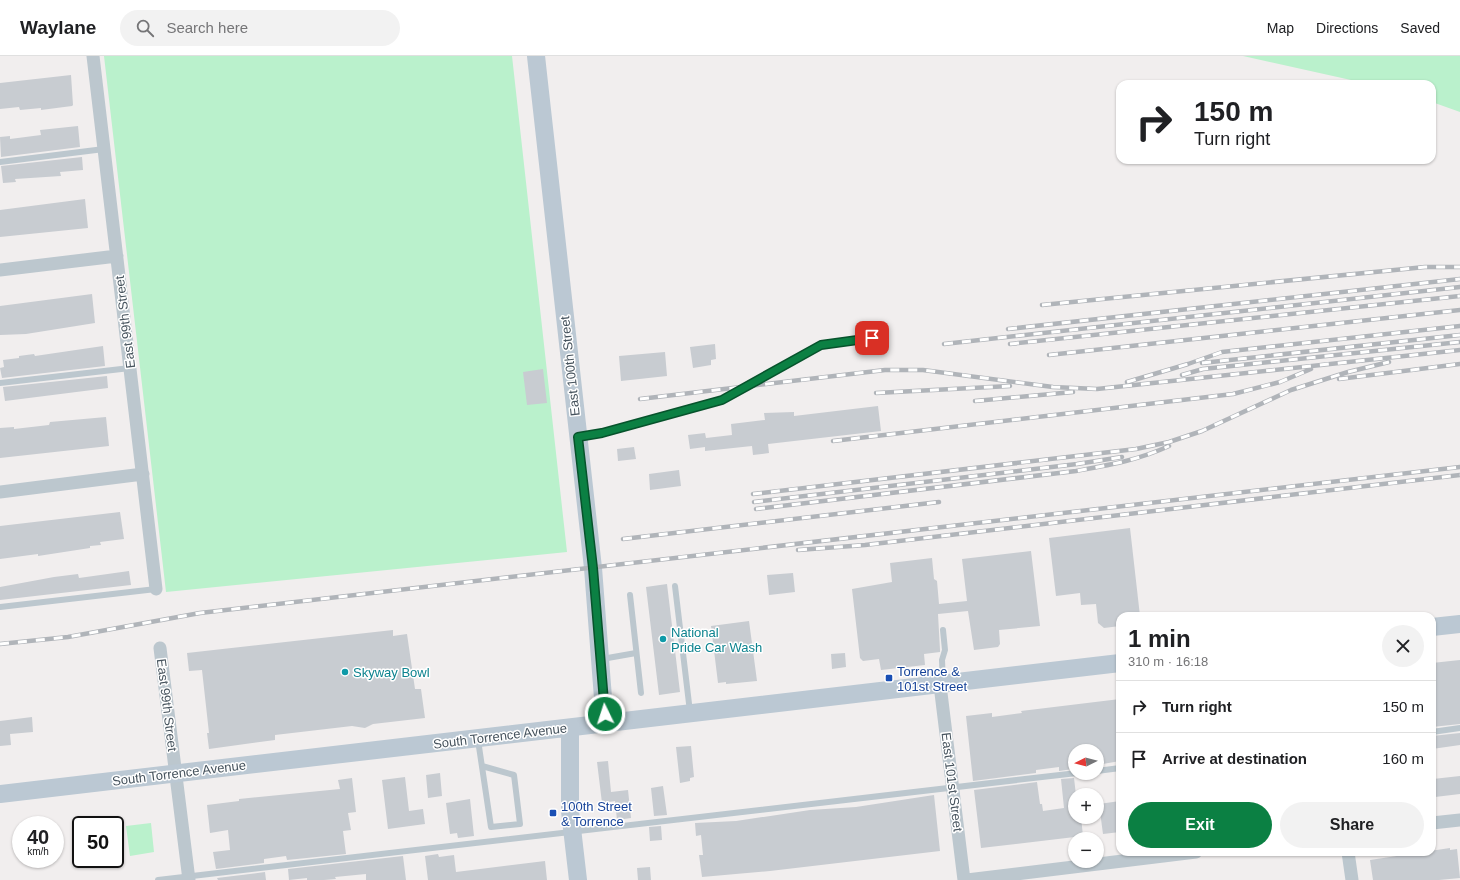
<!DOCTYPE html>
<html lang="en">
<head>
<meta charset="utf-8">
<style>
  body { margin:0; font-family:Arial,sans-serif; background:#f2f2f2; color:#202124; height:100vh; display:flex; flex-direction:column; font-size:15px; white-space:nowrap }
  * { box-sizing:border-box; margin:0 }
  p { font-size:13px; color:#757577 }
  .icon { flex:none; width:22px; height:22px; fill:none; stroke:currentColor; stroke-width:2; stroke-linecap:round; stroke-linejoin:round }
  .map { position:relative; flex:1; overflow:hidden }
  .sheet { position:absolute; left:1116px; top:556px; width:320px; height:244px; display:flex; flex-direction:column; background:#fff; border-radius:12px; box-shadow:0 1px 3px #0004 }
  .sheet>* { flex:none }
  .top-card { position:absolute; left:1116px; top:24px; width:320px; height:84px; border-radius:12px; box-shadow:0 1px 3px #0004; background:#fff; color:#202124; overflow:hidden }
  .needle { width:26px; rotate:264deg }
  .tools { position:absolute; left:1068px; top:688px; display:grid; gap:8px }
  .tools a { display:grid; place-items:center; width:36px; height:36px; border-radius:50%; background:#fff; box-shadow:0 1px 3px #0004; font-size:20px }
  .speed { position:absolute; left:12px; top:760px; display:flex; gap:8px; font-size:20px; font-weight:700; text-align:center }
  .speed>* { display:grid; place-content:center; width:52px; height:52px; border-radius:50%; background:#fff; box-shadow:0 1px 3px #0004; line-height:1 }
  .speed small { font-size:10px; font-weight:400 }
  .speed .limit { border:2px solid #111; border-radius:6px; background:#fff; color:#111 }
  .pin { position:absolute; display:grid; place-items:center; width:34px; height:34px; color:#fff; margin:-17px; border-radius:8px; box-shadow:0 2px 6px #0006 }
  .me { position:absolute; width:44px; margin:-22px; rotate:356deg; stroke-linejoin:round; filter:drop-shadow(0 0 3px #0008) }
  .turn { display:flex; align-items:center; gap:14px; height:84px; padding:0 12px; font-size:18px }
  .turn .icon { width:52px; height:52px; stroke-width:2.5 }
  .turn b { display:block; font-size:28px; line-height:34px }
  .round { display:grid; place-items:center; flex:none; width:42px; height:42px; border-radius:21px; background:#f2f2f2 }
  .overview { display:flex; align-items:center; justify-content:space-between; height:68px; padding:0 12px }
  h1 { font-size:24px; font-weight:700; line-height:30px }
  .button { display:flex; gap:8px; margin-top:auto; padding:8px 12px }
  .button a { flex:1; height:46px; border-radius:24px; background:#0b8043; color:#fff; font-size:16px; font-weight:700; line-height:46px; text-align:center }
  .button a+a { background:#f2f2f2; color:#202124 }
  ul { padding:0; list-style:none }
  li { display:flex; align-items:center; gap:12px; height:52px; padding:0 12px; border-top:1px solid #e0e0e0 }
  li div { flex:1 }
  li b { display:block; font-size:15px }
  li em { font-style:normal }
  header { display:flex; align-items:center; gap:24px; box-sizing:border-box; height:56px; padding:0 20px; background:#fff; border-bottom:1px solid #e0e0e0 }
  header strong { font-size:19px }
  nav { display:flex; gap:22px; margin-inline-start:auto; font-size:14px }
  .search { width:280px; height:36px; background:#f2f2f2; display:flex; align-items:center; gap:10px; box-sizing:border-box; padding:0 14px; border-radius:22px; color:#757577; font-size:15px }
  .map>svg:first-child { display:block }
  .green { fill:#baf1cc }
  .building { fill:#c8ccd1 }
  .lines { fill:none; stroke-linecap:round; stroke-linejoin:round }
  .service { stroke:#bcc7ce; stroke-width:6 }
  .minor { stroke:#bcc7ce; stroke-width:13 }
  .secondary { stroke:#bbc8d3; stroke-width:18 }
  .rail-casing { stroke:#b0b4b9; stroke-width:4.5 }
  .rail { stroke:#fff; stroke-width:3; stroke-dasharray:9; stroke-linecap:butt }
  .route-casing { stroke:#07532c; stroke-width:10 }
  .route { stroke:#0b8043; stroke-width:7 }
  .culture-dot { fill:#0f9aa8; stroke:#fff; stroke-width:1.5 }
  .transit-dot { fill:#1a4fb4; stroke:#fff; stroke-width:1.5 }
  .labels { text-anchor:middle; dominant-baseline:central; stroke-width:3; stroke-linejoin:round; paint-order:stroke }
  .street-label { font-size:13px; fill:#46535d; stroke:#fff }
  .culture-label { font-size:13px; fill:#0d838f; stroke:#fff; text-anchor:start }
  .transit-label { font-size:13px; fill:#164399; stroke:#fff; text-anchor:start }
</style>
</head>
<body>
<header>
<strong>Waylane</strong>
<div class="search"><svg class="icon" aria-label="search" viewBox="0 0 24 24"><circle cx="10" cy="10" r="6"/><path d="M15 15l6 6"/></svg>Search here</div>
<nav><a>Map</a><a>Directions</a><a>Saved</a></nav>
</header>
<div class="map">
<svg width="1460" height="824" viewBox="0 0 1460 824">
  <rect width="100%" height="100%" fill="#f1eeee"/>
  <path class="green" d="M104 0H512L567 496 166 536Z
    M1243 0H1460V56L1432 46V28H1369Z
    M151 767 154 796 130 800 126 770Z"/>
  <path class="building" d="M71 19 73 49 72 50 41 54V52L20 54 19 51 0 53V27Z
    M78 70 80 91 1 101 0 81 10 80V83L41 79 40 74Z
    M82 101 83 114 60 116 61 120 15 123 16 126 3 127 1 110Z
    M85 143 88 172 0 181V154Z
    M92 238 95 267 26 278 0 279V250Z
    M715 288 716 303 711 304V309L693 312 690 291Z
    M103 290 105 310 2 322 0 312 4 311 3 304 19 302V300L34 298 35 300Z
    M665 296 667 320 621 325 619 300Z
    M543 313 547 347 527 349 523 316Z
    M107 320 108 332 5 345 3 331Z
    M878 350 881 375 768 388 769 397 753 399 752 390 705 395V391L690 393 688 379 705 377 706 382 732 379 731 368 765 364 764 357 794 356V360Z
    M106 361 109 390 0 402V372L14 371V373L49 369 50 366Z
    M634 391 636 403 618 405 617 393Z
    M679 414 681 430 650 434 649 418Z
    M120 456 124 483 100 486 101 489 90 490V492L38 500V498L0 503V470Z
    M1130 472 1140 560H1120V570L1104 572 1098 567 1096 548 1081 549 1080 537 1056 540 1049 482Z
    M1031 495 1040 570 999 574 1000 588 998 591 974 594 968 555 938 558 940 594V596L924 598 925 609 881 614 879 603 863 605 860 602 852 533 892 526 890 507 932 502 934 523 937 525 939 548 967 545 962 503Z
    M129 515 131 529 0 544V531L54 521 78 518 79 522Z
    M793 517 795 536 769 539 767 519Z
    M667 528 680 636 659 639 646 531Z
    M749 565 757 625 726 628V626L718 627 711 570Z
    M393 574V580L407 578 415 633H421L425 662 373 668 365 672 352 670 275 679V684L209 693 207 677H209L202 614 189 615 187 597Z
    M845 597 846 611 832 613 831 598Z
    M1460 604V668L1432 671V607Z
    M1120 643V705L1097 709V695H1075V709L1072 710 1073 713 1059 715V711L1036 714V717L973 725 966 660 992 657V661L1022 657 1021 655Z
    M32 661 33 676 10 678 11 689 0 690V665Z
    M1460 677V689L1432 693V680Z
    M691 690 694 721 690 722V725L680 727 676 691Z
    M608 705 611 736 628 734 631 762 617 764 615 745 602 747 597 706Z
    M440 717 442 740 428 742 426 719Z
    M1460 720V738L1435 741 1433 723Z
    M405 721 409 755 423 753 425 768 388 773 382 724Z
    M352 722 356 756 348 757 351 774 343 775 346 798 287 804 286 800 264 803V807L216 813 213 796 230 794 228 774 210 777 207 749 239 745V743L340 733 338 724Z
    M1074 722 1076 739 1075 761H1081L1083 780 981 792 974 734 1037 726 1040 748H1042L1043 755 1064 752 1061 723Z
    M663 730 667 759 654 760 651 732Z
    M934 739 940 795 770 815 702 821 699 799H703L701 779 696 780 695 767 736 765 810 754 856 751Z
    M470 743 474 780 458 782 457 777 450 778 446 747Z
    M1120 745V776L1103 778 1099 748Z
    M661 770 662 784 650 785 649 771Z
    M1450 792V794L1457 793 1460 822 1439 824H1373L1370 804Z
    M438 798 439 801 454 799 456 816 545 805 547 824H428L425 800Z
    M403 800 406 824H366V818L335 821 336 823 324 824H307V822L289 824 288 813Z
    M650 811 651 824H638L637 812Z
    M265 816 266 824H218L217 822Z"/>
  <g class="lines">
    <path class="service" d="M0 106 104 93
      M0 327 130 312
      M580 380 602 377 722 344 821 289 872 282
      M675 530 690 656
      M630 539 641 637
      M0 551 156 533
      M943 574 945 594 942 604 943 627
      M602 603 636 597
      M1432 676 1460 672
      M478 684 491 771 520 768 514 719 482 710
      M1097 715 1120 712
      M158 824 1077 717"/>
    <path class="minor" d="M93 0 156 533
      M0 214 117 200
      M0 436 143 418
      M160 592 189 824
      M940 629 964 824
      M1432 767 1460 764
      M1348 796 1352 824
      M967 824 1196 796"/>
    <path class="secondary" d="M536 0 593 512 605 668
      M1432 571 1460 568
      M570 672V755L578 824
      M0 738 1120 607"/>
    <defs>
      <path id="rail" d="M1042 249 1425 211H1460
        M1008 273 1460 223
        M944 288 1460 231
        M1010 288 1460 240
        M1049 299 1460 254
        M1202 307 1460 279
        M1182 319 1203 313 1460 286
        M1339 323 1460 308
        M1127 326 1188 308 1222 296 1460 270
        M876 337 1010 330
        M640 343 885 314H923L1053 331 1097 333 1460 294
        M975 345 1073 336
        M833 385 1233 338 1280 326 1311 313
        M753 438 1136 393 1169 386 1202 375 1291 334 1348 316 1389 306
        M754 446 1077 408 1122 401
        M756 453 1076 415C1109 409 1139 404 1169 390
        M623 483 939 446
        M798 494 865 489 1460 419
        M0 588 68 581 200 557 1460 411"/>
    </defs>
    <use href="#rail" class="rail-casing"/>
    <use href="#rail" class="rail"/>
  </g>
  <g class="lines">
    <defs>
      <path id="route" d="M605 658 593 512 578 381 602 377 722 344 821 289 872 282"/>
    </defs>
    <use href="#route" class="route-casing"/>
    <use href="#route" class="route"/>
  </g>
  <g class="culture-dot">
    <circle cx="663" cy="583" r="4"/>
    <circle cx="345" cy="616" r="4"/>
  </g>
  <g class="transit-dot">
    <rect x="885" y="618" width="8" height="8" rx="2"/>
    <rect x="549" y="753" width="8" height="8" rx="2"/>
  </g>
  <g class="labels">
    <g class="street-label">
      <text transform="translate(125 266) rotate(-97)">East 99th Street</text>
      <text transform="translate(570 310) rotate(-96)">East 100th Street</text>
      <text transform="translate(167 649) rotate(83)">East 99th Street</text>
      <text transform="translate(500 680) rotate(-7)">South Torrence Avenue</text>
      <text transform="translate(179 717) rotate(-7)">South Torrence Avenue</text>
      <text transform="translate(952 726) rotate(83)">East 101st Street</text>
    </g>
    <g class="culture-label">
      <text x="671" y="576">National<tspan x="671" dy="15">Pride Car Wash</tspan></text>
      <text x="353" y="616">Skyway Bowl</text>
    </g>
    <g class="transit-label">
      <text x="897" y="615">Torrence &amp;<tspan x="897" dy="15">101st Street</tspan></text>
      <text x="561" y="750">100th Street<tspan x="561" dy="15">&amp; Torrence</tspan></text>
    </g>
  </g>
</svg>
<div class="tools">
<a><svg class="needle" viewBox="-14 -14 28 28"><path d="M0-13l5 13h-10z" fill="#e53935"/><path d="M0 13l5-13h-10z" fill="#757577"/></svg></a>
<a>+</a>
<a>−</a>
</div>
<div class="speed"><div>40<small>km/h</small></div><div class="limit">50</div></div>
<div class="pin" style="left:872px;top:282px;background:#d93025"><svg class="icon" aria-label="arrive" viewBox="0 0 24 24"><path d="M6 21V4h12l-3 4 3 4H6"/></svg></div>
<svg class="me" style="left:605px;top:658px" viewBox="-20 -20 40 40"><circle r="17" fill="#0b8043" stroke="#fff" stroke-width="3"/><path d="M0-11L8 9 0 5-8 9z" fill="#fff"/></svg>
<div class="top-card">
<div class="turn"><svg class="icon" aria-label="right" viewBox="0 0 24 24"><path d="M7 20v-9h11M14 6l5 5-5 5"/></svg><div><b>150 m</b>Turn right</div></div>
</div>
<section class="sheet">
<div class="overview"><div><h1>1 min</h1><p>310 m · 16:18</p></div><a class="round"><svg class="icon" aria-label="close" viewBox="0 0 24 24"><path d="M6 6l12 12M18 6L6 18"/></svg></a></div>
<ul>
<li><svg class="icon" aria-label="right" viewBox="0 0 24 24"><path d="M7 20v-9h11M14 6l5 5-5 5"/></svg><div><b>Turn right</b></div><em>150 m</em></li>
<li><svg class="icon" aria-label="arrive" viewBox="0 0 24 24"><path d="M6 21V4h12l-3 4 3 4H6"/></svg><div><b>Arrive at destination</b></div><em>160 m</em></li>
</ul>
<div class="button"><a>Exit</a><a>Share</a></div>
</section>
</div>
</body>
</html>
